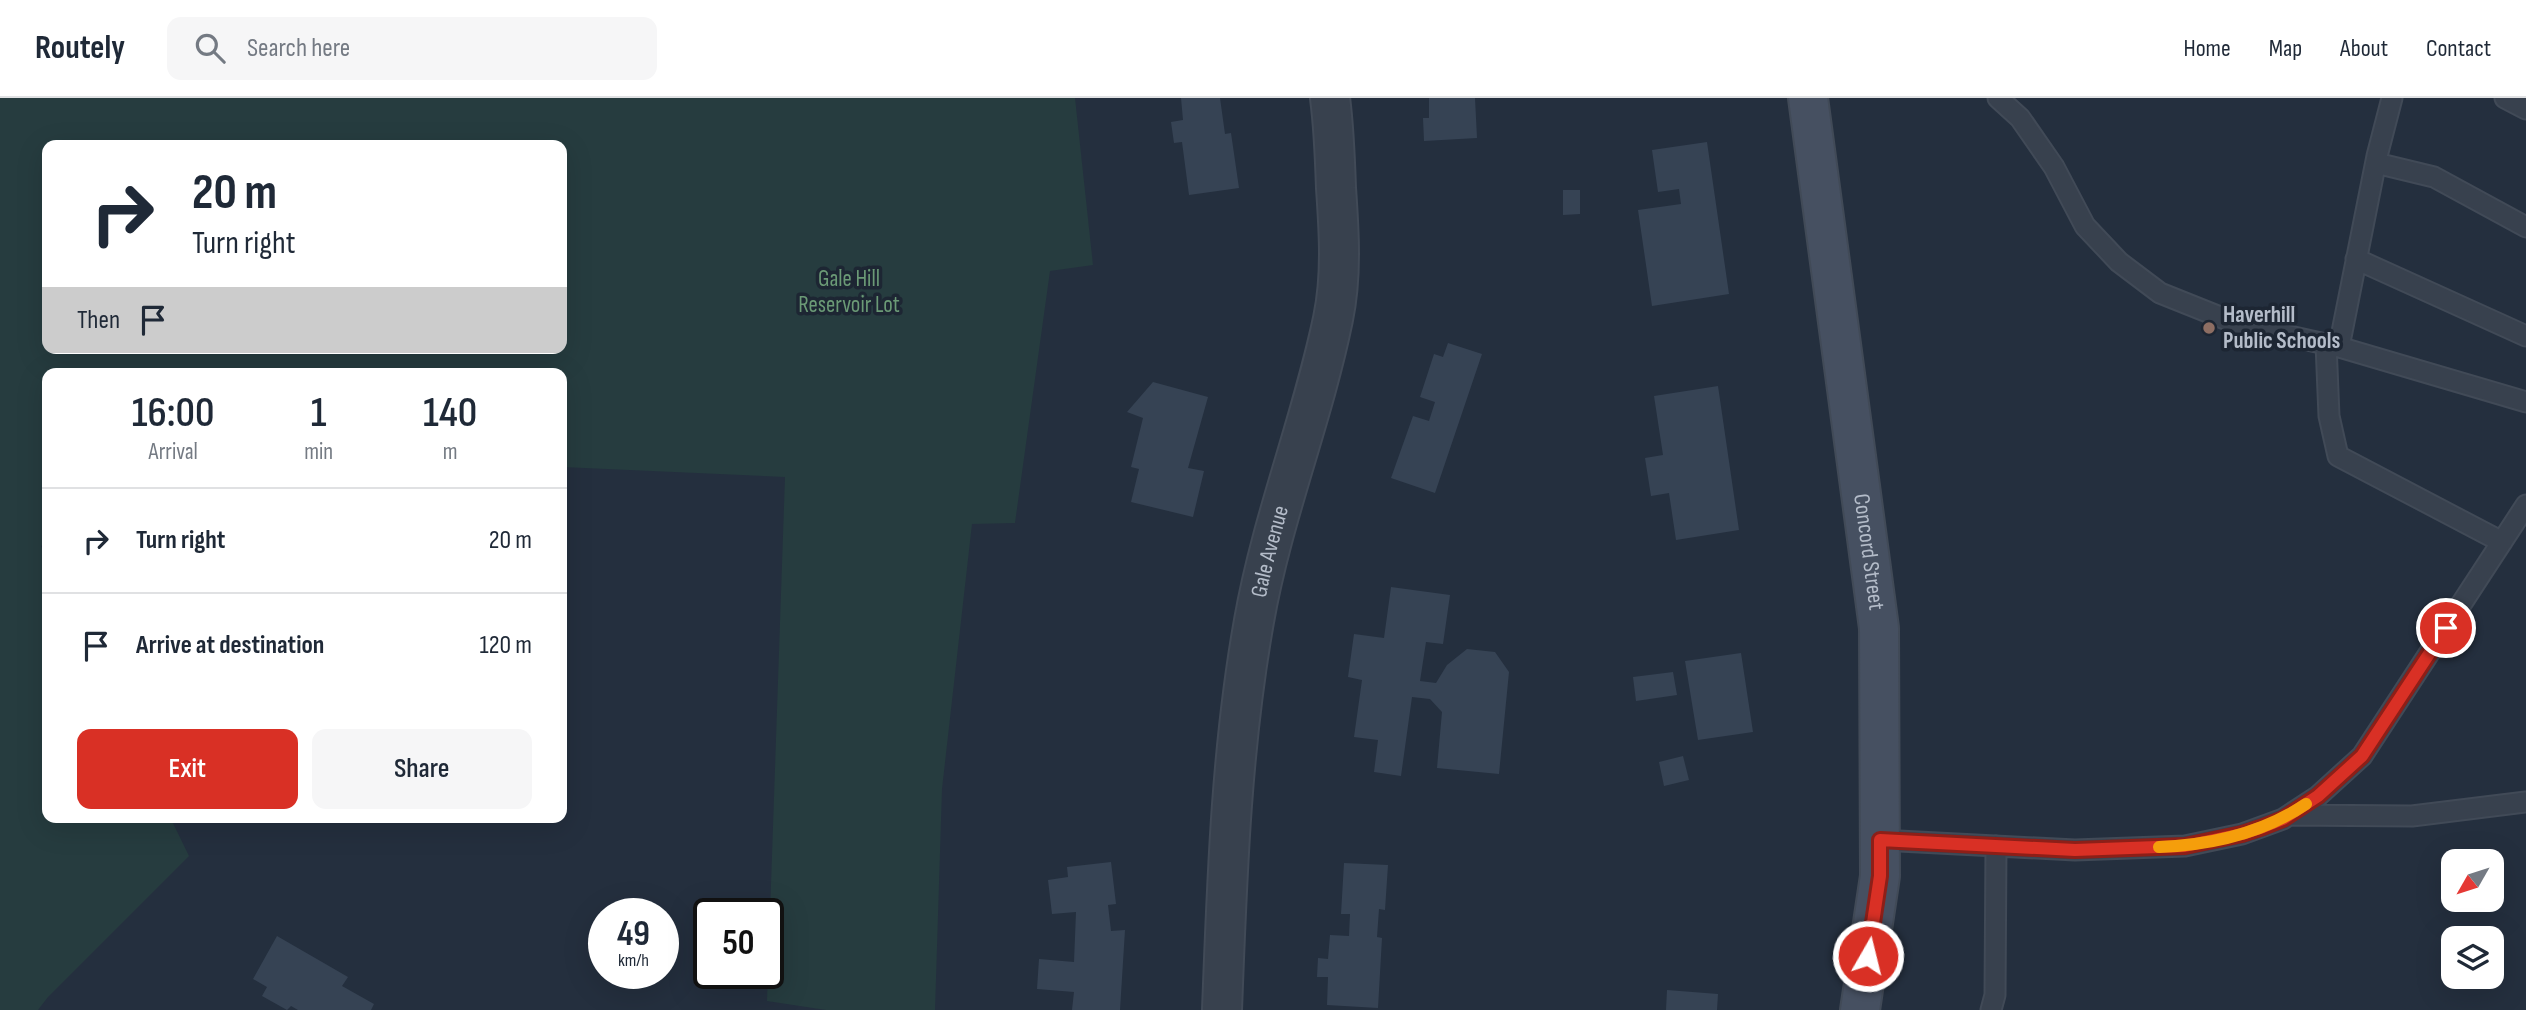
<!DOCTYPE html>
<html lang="en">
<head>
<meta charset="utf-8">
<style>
  body { margin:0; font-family:"Sofia Sans Condensed",sans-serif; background:#f6f6f7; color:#1f2937; height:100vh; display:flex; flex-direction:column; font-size:26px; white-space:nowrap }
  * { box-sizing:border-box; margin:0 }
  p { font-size:23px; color:#747a83 }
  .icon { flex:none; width:38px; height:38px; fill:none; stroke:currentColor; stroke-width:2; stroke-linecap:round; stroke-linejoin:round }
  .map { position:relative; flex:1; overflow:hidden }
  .side { position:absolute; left:42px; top:270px; width:525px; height:455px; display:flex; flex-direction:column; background:#fff; border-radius:14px; box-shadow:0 7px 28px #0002 }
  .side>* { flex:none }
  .banner { position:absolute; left:42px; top:42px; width:525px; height:214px; border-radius:14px; box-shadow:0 7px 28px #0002; background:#fff; color:#1f2937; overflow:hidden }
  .needle { width:46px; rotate:231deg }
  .fabs { position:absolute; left:2441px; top:751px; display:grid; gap:14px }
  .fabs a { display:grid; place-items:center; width:63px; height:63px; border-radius:14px; background:#fff; box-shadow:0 7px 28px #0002; font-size:35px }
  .speed { position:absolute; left:588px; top:800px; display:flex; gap:14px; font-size:35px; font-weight:700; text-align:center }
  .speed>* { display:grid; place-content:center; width:91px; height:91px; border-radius:50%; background:#fff; box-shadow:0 7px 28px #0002; line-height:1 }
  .speed small { font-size:18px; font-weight:400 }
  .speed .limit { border:4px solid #111; border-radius:10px; background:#fff; color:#111 }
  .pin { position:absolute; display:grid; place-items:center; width:60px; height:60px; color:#fff; margin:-30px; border:4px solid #fff; border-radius:50%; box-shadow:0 2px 7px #0007 }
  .me { position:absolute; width:77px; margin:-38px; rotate:8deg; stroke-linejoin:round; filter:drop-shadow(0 0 5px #0008) }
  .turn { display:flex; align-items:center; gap:24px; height:147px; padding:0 35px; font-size:32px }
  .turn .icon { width:91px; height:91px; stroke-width:2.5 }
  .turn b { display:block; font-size:49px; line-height:60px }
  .then { display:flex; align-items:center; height:66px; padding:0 35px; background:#0003; gap:14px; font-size:26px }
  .eta { display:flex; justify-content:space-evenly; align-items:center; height:119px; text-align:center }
  .eta b { font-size:42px; font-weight:600; line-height:49px }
  .cta { display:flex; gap:14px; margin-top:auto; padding:14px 35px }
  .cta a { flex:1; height:80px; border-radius:14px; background:#d93025; color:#fff; font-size:28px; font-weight:600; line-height:80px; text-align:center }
  .cta a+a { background:#f6f6f7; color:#1f2937 }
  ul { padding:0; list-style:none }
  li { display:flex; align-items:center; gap:21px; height:105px; padding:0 35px; border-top:2px solid #e0e1e3 }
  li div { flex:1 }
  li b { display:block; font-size:26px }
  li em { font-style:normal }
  header { display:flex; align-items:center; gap:42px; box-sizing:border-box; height:98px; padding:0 35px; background:#fff; border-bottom:2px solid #e0e1e3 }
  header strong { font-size:33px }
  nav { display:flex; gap:38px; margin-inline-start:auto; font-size:24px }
  .search { width:490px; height:63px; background:#f6f6f7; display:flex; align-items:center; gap:18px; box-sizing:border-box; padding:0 24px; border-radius:14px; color:#747a83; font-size:26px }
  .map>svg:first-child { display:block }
  .green { fill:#263c3f; fill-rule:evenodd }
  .building { fill:#364354 }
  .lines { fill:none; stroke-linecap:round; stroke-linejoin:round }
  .lane-casing { stroke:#414a57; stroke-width:23 }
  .street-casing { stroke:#414a57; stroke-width:42 }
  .secondary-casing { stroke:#414a57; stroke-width:42 }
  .lane { stroke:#38414e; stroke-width:19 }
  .street { stroke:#38414e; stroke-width:38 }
  .secondary { stroke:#465061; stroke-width:38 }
  .route-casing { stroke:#8d1f18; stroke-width:18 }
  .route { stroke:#d93025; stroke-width:12 }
  .slow { stroke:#f59e0b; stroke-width:12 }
  .education-dot { fill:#8d6e63; stroke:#1d2633; stroke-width:2.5 }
  .labels { text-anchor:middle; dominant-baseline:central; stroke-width:7; stroke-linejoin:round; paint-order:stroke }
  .park-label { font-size:23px; fill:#6b9a76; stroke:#1d2633 }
  .poi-label { font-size:23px; font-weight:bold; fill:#b4bcc9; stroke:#1d2633; text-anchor:start }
  .street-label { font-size:23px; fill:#b4bcc9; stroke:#1d2633 }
</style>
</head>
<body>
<header>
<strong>Routely</strong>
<div class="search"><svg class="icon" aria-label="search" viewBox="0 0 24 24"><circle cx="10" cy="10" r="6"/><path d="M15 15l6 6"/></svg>Search here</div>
<nav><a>Home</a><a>Map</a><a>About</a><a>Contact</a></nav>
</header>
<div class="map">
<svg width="2526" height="912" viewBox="0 0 2526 912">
  <rect width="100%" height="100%" fill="#242f3e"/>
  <path class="green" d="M0 0H1075L1093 167 1050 173 1015 425 972 426 942 691 935 912H826L767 903 785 379 562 369V275H47V445L41 448 47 461V719H170L189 758 48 899 38 912H0ZM47 47H562V250H47Z"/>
  <path class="building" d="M1181 0H1220L1225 36 1231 35 1239 90 1189 97 1182 44 1174 45 1171 24 1183 22Z
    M1429 0H1475L1477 40 1424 43 1423 20H1429Z
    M1707 44 1729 196 1652 208 1638 112 1681 106 1679 91 1658 94 1652 52Z
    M1563 92H1580V116L1563 117Z
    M1448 245 1482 256 1435 395 1391 380 1413 318 1429 323 1435 304 1420 299 1434 256 1443 259Z
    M1153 284 1208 299 1188 370 1204 373 1193 419 1131 404 1139 371 1131 369 1143 320 1127 314Z
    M1718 288 1739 432 1676 442 1669 395 1651 398 1645 360 1663 357 1654 298Z
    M1391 489 1450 497 1443 546 1426 544 1420 583 1436 585 1447 567 1467 551 1495 554 1509 574 1499 676 1437 670 1442 614 1430 601 1412 599 1401 678 1374 674 1378 642 1354 639 1362 582 1348 579 1354 536 1384 540Z
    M1741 555 1753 634 1698 642 1685 563Z
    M1673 574 1677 597 1636 603 1633 579Z
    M1683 658 1689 682 1664 688 1659 664Z
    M1111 764 1116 806 1108 807 1111 833 1125 832 1120 912H1072L1074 894 1037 891 1039 861 1074 864 1076 814 1052 816 1048 782 1068 779 1067 769Z
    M1344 765 1388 767 1385 812 1379 811 1377 839 1382 840 1378 910 1327 907 1328 879H1317L1318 860 1328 861 1330 837 1349 838 1350 816H1341Z
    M277 838 348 879 342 888 374 906 371 912H298L291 908 287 912 262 898 267 889 253 881Z
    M1667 892 1718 896 1717 912H1666Z"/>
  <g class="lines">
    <defs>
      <path id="lane" d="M1998 0 2020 20 2054 69 2085 128 2119 164 2160 195 2240 227 2339 249 2526 304
        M2505 0 2526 11
        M2376 65 2434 79 2526 129
        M2356 161 2526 238
        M2326 246 2329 318 2338 358 2502 444
        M2339 249 2377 58 2392 0
        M2290 717 2412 718 2526 704
        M1880 742 2075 752 2185 748 2242 736 2283 721 2318 698 2362 658 2526 407
        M1991 912 1995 897 1996 748"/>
      <g id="street">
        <path id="s1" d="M1222 912C1227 782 1231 652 1254 523 1272 420 1312 323 1333 221 1342 178 1339 133 1336 90 1335 60 1334 30 1330 0"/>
      </g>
      <g id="secondary">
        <path id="s2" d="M1808 0 1879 530 1880 778 1860 912"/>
      </g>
    </defs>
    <use href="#lane" class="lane-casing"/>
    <use href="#street" class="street-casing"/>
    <use href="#secondary" class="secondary-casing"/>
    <use href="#lane" class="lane"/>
    <use href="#street" class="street"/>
    <use href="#secondary" class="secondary"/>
  </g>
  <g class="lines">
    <defs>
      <path id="route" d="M1868 858 1880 778V742L2075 752 2185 748 2242 736 2263 729 2283 721 2318 698 2362 658 2446 530"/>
    </defs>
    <use href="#route" class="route-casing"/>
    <use href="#route" class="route"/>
    <path class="slow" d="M2159 749C2211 747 2263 735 2306 706"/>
  </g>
  <circle class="education-dot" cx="2209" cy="230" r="7"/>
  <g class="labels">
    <g class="park-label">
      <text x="849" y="181">Gale Hill<tspan x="849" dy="26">Reservoir Lot</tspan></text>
    </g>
    <g class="poi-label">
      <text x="2223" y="217">Haverhill<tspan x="2223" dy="26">Public Schools</tspan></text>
    </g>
    <g class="street-label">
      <text stroke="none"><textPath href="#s1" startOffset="462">Gale Avenue</textPath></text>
      <text stroke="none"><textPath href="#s2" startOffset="458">Concord Street</textPath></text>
    </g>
  </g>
</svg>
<div class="fabs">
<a><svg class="needle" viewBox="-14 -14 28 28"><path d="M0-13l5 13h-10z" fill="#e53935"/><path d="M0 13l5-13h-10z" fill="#747a83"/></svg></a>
<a><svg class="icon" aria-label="layers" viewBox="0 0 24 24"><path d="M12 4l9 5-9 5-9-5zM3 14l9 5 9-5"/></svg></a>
</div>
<div class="speed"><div>49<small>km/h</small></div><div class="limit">50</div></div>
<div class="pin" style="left:2446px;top:530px;background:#d93025"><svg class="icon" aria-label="arrive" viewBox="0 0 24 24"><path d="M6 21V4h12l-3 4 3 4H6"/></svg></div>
<svg class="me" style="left:1868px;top:858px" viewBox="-20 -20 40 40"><circle r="17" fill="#d93025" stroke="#fff" stroke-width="3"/><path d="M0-11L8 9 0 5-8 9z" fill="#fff"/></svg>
<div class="banner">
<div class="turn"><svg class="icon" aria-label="right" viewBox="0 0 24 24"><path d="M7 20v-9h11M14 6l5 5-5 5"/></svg><div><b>20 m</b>Turn right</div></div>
<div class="then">Then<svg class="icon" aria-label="arrive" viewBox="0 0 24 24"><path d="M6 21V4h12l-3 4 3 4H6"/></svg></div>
</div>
<section class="side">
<div class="eta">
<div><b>16:00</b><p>Arrival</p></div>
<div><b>1</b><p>min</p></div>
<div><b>140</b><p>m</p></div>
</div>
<ul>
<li><svg class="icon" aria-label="right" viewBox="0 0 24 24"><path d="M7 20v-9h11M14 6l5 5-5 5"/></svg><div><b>Turn right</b></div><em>20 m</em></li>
<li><svg class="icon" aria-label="arrive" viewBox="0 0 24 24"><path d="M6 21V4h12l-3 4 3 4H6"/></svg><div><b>Arrive at destination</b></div><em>120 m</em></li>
</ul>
<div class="cta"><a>Exit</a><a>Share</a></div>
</section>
</div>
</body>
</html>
